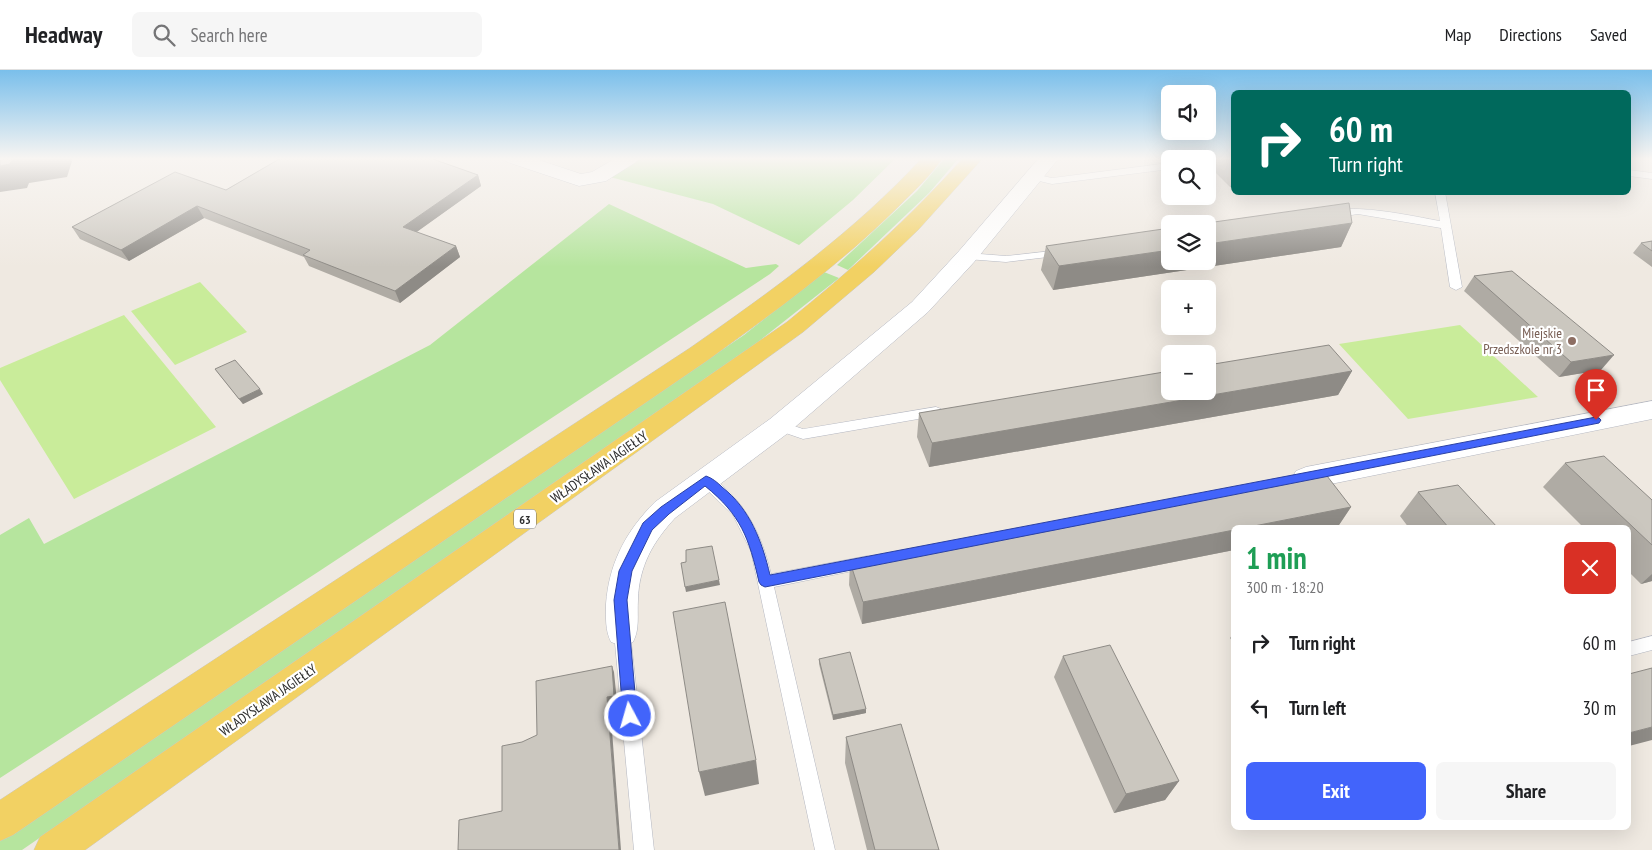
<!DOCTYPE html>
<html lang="en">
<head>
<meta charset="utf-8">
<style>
  body { margin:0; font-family:"PT Sans Narrow",sans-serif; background:#f6f6f6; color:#202124; height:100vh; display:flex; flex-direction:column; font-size:19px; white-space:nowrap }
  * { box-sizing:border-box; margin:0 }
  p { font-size:16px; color:#757577 }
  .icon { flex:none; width:28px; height:28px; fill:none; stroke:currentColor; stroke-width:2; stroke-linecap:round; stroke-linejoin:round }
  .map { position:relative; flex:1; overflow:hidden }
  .sheet { position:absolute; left:1231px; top:455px; width:400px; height:305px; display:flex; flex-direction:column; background:#fff; border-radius:8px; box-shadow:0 5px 20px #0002 }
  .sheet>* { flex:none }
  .banner { position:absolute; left:1231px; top:20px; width:400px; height:105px; border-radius:8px; box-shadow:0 5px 20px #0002; background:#00695c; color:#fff; overflow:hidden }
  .buttons { position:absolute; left:1161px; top:15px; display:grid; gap:10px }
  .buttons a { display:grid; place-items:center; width:55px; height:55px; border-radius:8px; background:#fff; box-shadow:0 5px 20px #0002; font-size:25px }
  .pin { position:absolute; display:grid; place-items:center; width:42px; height:42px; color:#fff; margin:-51px -21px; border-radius:50% 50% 50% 0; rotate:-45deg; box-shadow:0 0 5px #0007 }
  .pin .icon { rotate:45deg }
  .me { position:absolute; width:55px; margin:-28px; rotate:354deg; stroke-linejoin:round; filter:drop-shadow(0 0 4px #0008) }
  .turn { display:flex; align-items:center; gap:18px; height:105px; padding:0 15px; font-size:22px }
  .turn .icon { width:65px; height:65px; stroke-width:2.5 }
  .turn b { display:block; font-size:35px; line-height:42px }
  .round { display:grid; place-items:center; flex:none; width:52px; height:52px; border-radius:8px; background:#f6f6f6 }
  .overview { display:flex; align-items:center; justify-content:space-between; height:85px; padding:0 15px }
  h1 { font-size:30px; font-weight:700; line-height:38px; color:#1e9e55 }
  .action { display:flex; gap:10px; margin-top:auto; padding:10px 15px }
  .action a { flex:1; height:58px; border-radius:8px; background:#4264fb; color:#fff; font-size:20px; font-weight:700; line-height:58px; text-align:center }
  .action a+a { background:#f6f6f6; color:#202124 }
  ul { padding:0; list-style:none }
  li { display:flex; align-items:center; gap:15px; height:65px; padding:0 15px }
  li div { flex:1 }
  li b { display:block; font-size:19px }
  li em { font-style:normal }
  header { display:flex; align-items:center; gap:30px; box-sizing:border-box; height:70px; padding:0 25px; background:#fff; border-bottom:1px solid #e0e0e0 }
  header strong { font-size:24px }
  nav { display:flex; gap:28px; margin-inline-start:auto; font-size:18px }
  .search { width:350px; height:45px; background:#f6f6f6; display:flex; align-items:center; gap:12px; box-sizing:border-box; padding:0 18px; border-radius:8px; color:#757577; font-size:19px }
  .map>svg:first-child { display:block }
  .green { fill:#b6e59e }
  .pitch { fill:#c9ec9a }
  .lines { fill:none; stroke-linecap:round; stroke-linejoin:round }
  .service-casing { stroke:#b4b7c1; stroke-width:1 }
  .minor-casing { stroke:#b4b7c1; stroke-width:1 }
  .primary-casing { stroke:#c9c9c9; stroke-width:1 }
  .service { fill:#fff; fill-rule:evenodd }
  .minor { fill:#fff; fill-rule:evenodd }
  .primary { fill:#f2d163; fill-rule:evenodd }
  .wall { fill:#afaba4 }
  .shaded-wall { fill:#8e8b86 }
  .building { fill:#cbc7bf; stroke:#8e8b86 }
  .route { fill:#4264fb; stroke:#2b41a3 }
  .education-dot { fill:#8d6e63; stroke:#fff; stroke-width:2 }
  .labels { text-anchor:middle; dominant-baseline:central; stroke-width:4.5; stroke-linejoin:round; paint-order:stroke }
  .shield { fill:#fff; stroke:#6d6d6d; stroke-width:1 }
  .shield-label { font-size:12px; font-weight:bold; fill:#2e2e2e }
  .education-label { font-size:14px; fill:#785e54; stroke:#fff; text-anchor:end }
  .street-label { font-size:14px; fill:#2e2e2e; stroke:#fff }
</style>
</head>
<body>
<header>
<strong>Headway</strong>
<div class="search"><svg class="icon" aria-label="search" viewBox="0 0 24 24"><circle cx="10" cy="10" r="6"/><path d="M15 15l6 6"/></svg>Search here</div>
<nav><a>Map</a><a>Directions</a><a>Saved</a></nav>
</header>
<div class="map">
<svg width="1652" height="780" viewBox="0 0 1652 780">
  <rect width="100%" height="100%" fill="#efe9e1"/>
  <path class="green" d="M642 88H896L853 130 799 175 713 134 610 107Z
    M945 88H959L929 123 848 200 837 195 917 121Z
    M609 134 746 198 776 194 779 196 770 204 318 502 0 708V465L29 448 44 474 430 275Z
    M824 202 839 208 758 272 22 780H0V771L744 265Z"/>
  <path class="pitch" d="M200 212 247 262 175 295 131 241Z
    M124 245 216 357 74 429 0 310V298Z
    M1460 255 1538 327 1408 349 1339 274Z"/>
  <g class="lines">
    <defs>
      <path id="service" d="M1214 88H1234V91L1208 95V89Z
        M1170 93V99L1052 114 1031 109 1029 107 1034 104 1052 108Z
        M1629 100 1652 103V109L1629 106Z
        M1435 122H1445L1462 217 1456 220 1450 217 1441 158 1358 144 1332 148 1327 145C1343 130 1417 147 1440 151Z
        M1061 180 1066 183 1065 185 1006 192 967 189 962 186 967 183 1006 186Z
        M936 337 941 339 943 342 941 345 803 369 774 359 772 356 774 353 779 351 803 359Z
        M706 405C714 407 719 413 725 418 751 442 763 471 771 504L867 486 872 488 875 492 872 496 867 498 774 517 835 780H815L751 481 733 445 701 414 699 410 701 406Z
        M622 555 628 557 630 562 654 780H634L614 562 616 557Z
        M1652 566V580L1629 586V572Z"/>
      <path id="minor" d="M504 88H533L581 104 592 102 616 88H639L636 92 606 111 579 116 507 92Z
        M1039 88H1059L975 191 928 242 788 363 675 448C653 472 639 496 638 530 637 545 640 559 633 572L622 576 611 572C605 560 606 548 606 534 609 493 626 461 655 432L770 349 912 232 959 181Z
        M1652 331V349L1306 419 1296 415 1292 408 1296 401 1306 397Z"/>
      <path id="primary" d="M922 88H943C930 106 914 121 899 136 841 194 774 242 708 290L13 765 0 771V730L690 278C773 220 854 162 922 88Z
        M963 88H983L918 160 874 202 803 262 85 780H34L40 767 787 252C850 201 909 149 963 88Z"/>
    </defs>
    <use href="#service" class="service-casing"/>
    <use href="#minor" class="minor-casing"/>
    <use href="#primary" class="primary-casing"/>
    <use href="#service" class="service"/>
    <use href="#minor" class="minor"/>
    <use href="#primary" class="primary"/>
  </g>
  <path class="wall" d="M276 88H430L478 105 481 116 416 162 456 176 460 187 400 233 309 196 304 187 204 148 129 191 80 169 72 157 226 120 279 89Z
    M1213 88H1234V117H1230L1210 97Z
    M1352 153 1341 177 1053 220 1041 200 1046 176Z
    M1652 171V197L1633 183 1641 173Z
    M1474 206 1601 300 1559 307 1464 221Z
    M215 299 263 324 243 334Z
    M1352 301 1338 325 929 397 917 367 919 343Z
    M1565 393 1652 430V511L1641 514 1629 502V458H1584L1543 417Z
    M1418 422 1498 458H1409L1400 446Z
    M1351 437 1337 458H1234V480L862 554 849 515 850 492Z
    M1234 562V574L1230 568Z
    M1063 586 1179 711 1165 730 1114 743 1054 607Z
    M819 589 866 643 833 650 819 594Z
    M846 667 939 780H867L845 693Z"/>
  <path class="shaded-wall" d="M22 88H73L67 107 29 113 27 118 0 122V96L12 90Z
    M478 105 481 116 407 169 403 157Z
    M1234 106V117H1230Z
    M197 136 204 148 129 191 121 180Z
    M1352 153 1341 177 1053 220 1059 196 1170 180V191H1208V174Z
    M456 176 460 187 400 233 395 221Z
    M1614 285 1601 300 1559 307 1571 292Z
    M1352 301 1338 325 929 397 932 373Z
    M260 319 263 324 243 334 239 329Z
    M1351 437 1337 458H1244Z
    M1234 460V480L862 554 863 532Z
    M1652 504V511L1641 514Z
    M719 510 720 515 686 522 685 517Z
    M612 596 614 602 617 632 610 634 621 780H619L607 627Z
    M866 639V643L833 650V645Z
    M1652 657V670L1629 676V663Z
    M756 690 759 714 705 726 699 702Z
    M1179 711 1165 730 1114 743 1126 724Z"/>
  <path class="building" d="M0 88H22L12 90 10 94 0 96Z
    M281 88H430L478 105 403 157 456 176 395 221 303 185 310 180 197 136 121 180 72 157 175 102 226 120Z
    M1349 133 1352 153 1208 174V154H1200Z
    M1170 158V180L1059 196 1046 176Z
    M1652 171V181L1641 173Z
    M1512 201 1614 285 1571 292 1474 206Z
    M1329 275 1352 301 932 373 919 343 1170 301V321H1208V295Z
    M235 290 260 319 239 329 215 299Z
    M1604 386 1652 430V475L1565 393Z
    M1324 402 1351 437 1244 458H1234V460L863 532 850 492Z
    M1458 415 1498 458H1449L1418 422Z
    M712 476 719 510 685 517 681 493 686 492V480Z
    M725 532 756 690 699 702 673 542Z
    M1110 575 1179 711 1126 724 1063 586Z
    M850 582 866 639 833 645 819 589Z
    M612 596 614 626 607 627 619 780H458L459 750 502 741V676L522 672 537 665 536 611Z
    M1652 598V657L1629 663V604Z
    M901 654 939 780H875L846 667Z"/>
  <linearGradient id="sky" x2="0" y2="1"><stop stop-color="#7abfeb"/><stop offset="0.45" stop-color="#f8f5f2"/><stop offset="1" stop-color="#f8f5f2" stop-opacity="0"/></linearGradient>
  <rect width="1652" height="197" fill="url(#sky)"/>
  <path class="route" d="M1596 347 1599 348 1601 350 1599 353 765 517 761 515 759 512C749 468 741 445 705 416L669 444 652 460 632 501 627 530 637 646 635 650 630 652 625 650 623 646 614 530 619 501 643 453 661 437 706 406C712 408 717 412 722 417 750 439 762 471 770 505Z"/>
  <circle class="education-dot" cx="1572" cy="271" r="5"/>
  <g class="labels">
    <rect class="shield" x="514" y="439.5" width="22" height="19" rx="4"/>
    <g class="shield-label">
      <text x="525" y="449">63</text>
    </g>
    <g class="education-label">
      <text x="1562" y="263">Miejskie<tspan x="1562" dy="16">Przedszkole nr 3</tspan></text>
    </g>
    <g class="street-label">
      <text transform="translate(599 397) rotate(-35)">WŁADYSŁAWA JAGIEŁŁY</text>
      <text transform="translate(268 630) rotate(-35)">WŁADYSŁAWA JAGIEŁŁY</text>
    </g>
  </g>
</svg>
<div class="buttons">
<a><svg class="icon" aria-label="sound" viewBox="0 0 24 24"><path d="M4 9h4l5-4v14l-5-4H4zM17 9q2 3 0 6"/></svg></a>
<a><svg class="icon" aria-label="search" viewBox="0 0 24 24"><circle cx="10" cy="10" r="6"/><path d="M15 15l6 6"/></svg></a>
<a><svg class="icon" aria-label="layers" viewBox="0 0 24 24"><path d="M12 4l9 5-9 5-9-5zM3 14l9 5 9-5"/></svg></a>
<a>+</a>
<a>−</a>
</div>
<div class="pin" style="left:1596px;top:350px;background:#d93025"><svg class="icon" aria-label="arrive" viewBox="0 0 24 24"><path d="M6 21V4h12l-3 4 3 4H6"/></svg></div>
<svg class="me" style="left:630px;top:646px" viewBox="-20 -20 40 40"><circle r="17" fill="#4264fb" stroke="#fff" stroke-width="3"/><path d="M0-11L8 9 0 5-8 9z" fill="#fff"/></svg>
<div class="banner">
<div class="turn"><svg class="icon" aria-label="right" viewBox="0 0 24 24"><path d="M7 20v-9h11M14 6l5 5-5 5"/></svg><div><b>60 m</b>Turn right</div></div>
</div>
<section class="sheet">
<div class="overview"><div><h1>1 min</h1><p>300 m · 18:20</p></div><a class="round" style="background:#d93025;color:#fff"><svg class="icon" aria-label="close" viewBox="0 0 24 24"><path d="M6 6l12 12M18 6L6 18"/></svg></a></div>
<ul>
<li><svg class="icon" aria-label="right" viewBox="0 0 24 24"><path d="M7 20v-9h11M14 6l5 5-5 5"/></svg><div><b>Turn right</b></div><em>60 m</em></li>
<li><svg class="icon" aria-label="left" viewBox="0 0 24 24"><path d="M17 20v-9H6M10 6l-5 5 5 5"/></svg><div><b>Turn left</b></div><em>30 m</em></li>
</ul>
<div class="action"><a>Exit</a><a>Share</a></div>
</section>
</div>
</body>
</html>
